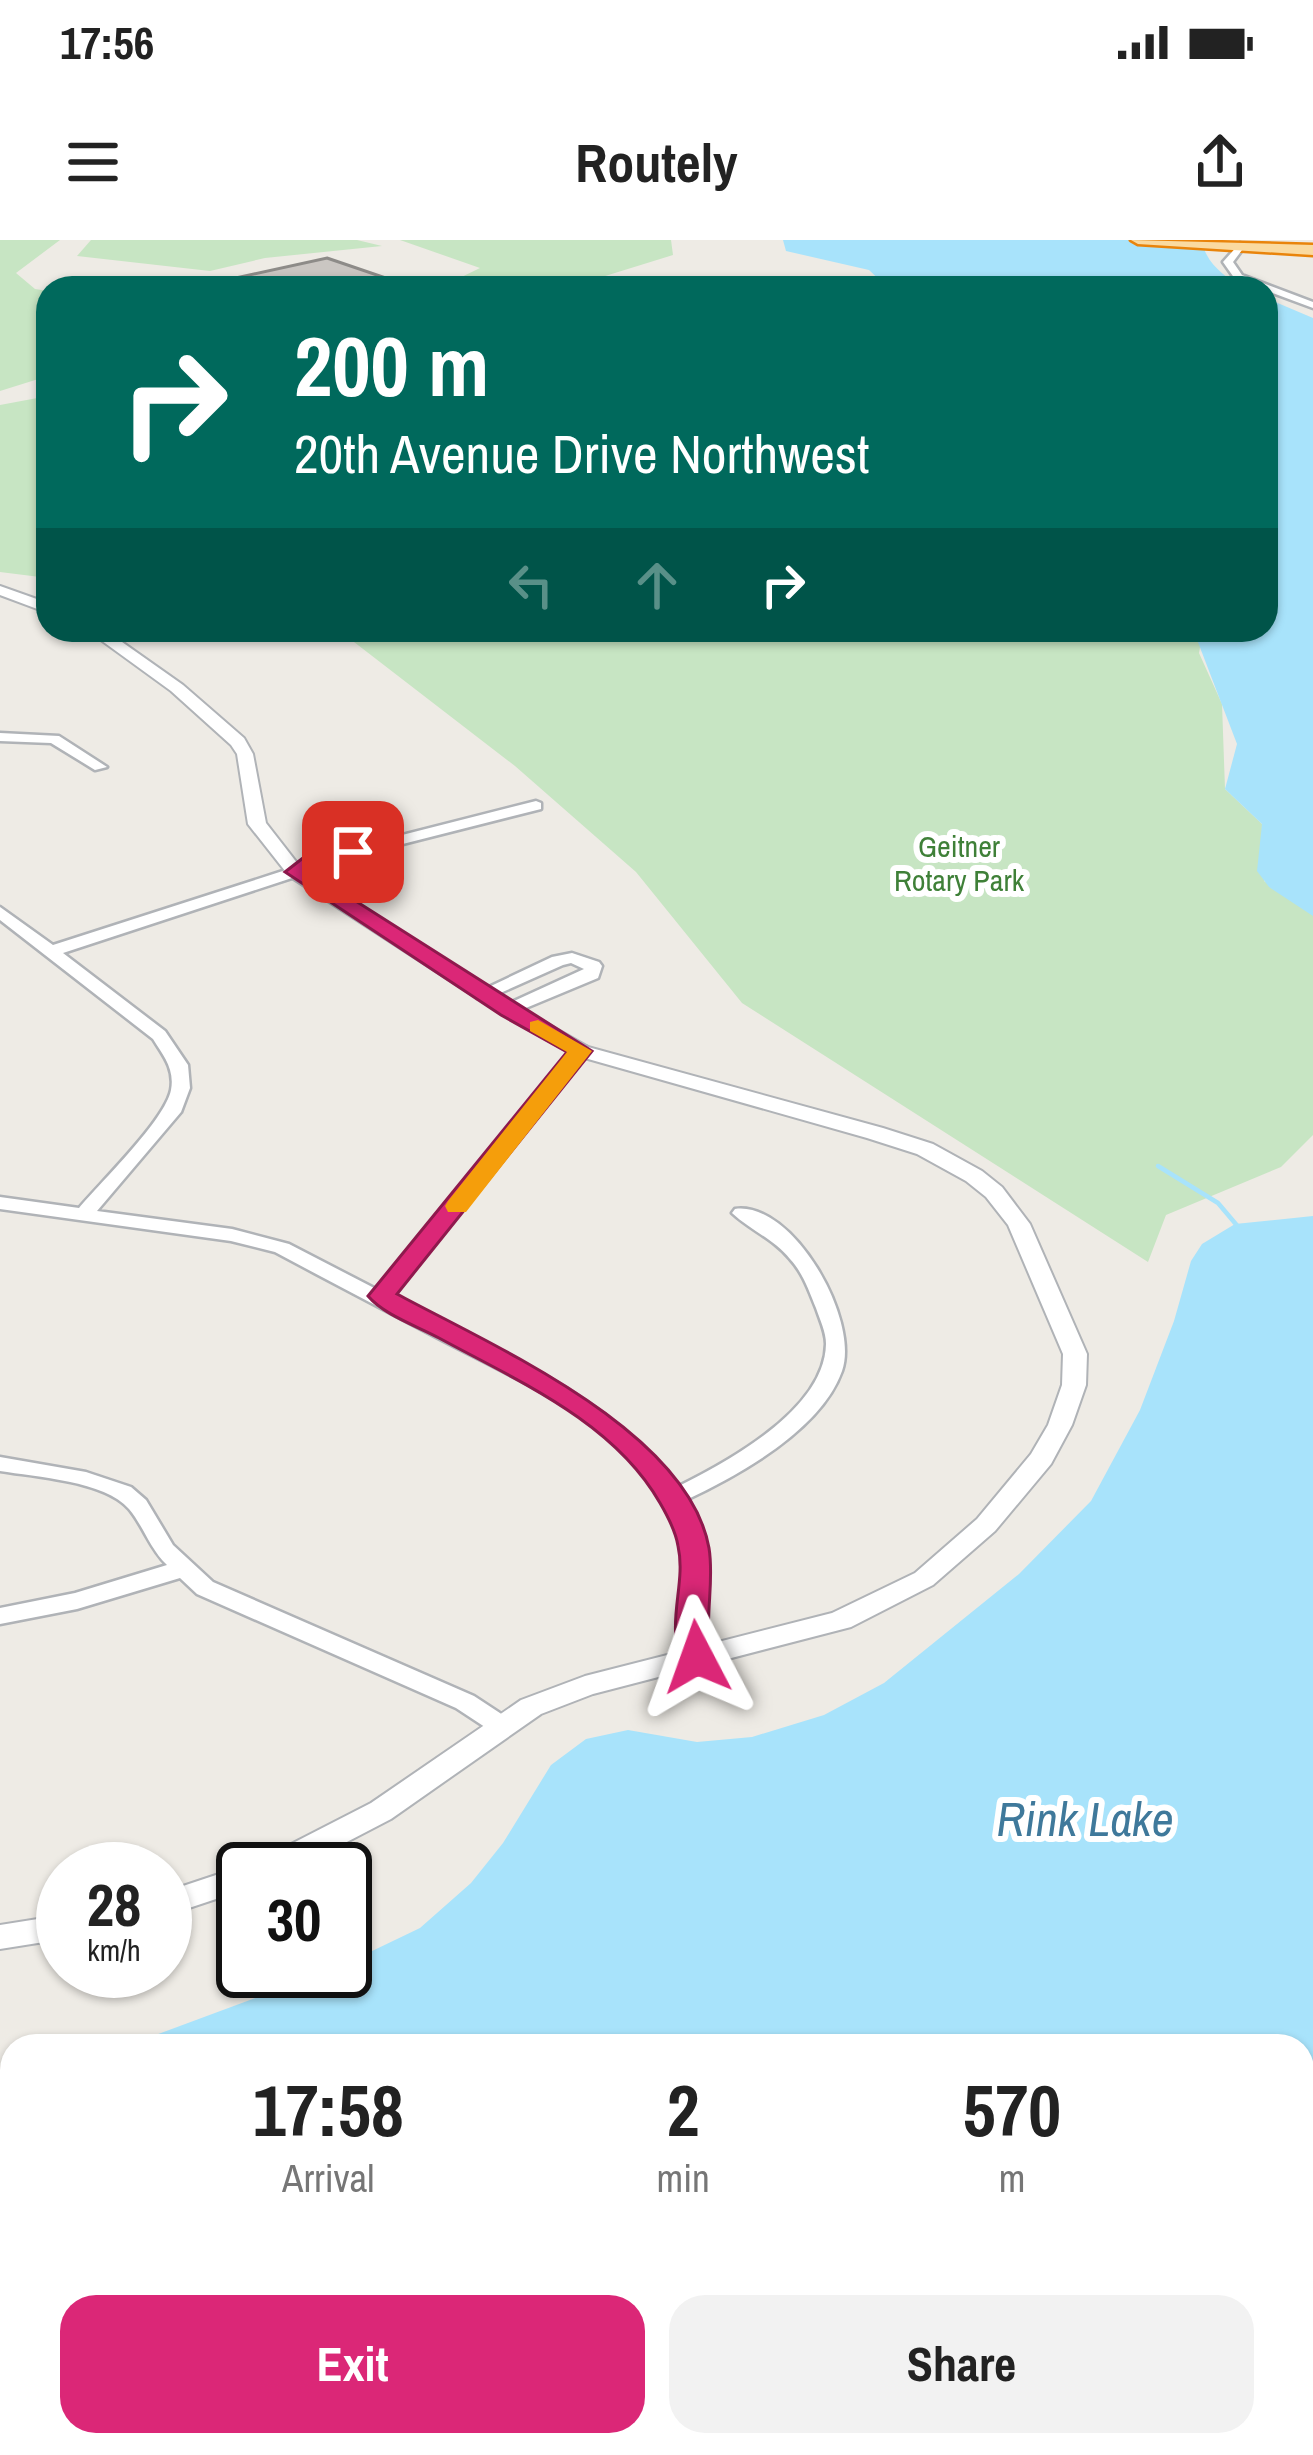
<!DOCTYPE html>
<html lang="en">
<head>
<meta charset="utf-8">
<style>
  body { margin:0; font-family:"Archivo Narrow",sans-serif; background:#f2f2f2; color:#222; height:100vh; display:flex; flex-direction:column; font-size:45px; white-space:nowrap }
  * { box-sizing:border-box; margin:0 }
  p { font-size:39px; color:#767676 }
  .icon { flex:none; width:66px; height:66px; fill:none; stroke:currentColor; stroke-width:2; stroke-linecap:round; stroke-linejoin:round }
  .map { position:relative; flex:1; overflow:hidden }
  .panel { position:absolute; left:0px; top:1794px; width:1314px; height:423px; display:flex; flex-direction:column; background:#fff; border-radius:36px 36px 0 0; box-shadow:0 3px 9px #0004 }
  .panel>* { flex:none }
  .top-card { position:absolute; left:36px; top:36px; width:1242px; height:366px; border-radius:36px; box-shadow:0 3px 9px #0004; background:#00695c; color:#fff; overflow:hidden }
  .speed { position:absolute; left:36px; top:1602px; display:flex; gap:24px; font-size:60px; font-weight:700; text-align:center }
  .speed>* { display:grid; place-content:center; width:156px; height:156px; border-radius:50%; background:#fff; box-shadow:0 3px 9px #0004; line-height:1 }
  .speed small { font-size:30px; font-weight:400 }
  .speed .limit { border:6px solid #111; border-radius:18px; background:#fff; color:#111 }
  .pin { position:absolute; display:grid; place-items:center; width:102px; height:102px; color:#fff; margin:-51px; border-radius:24px; box-shadow:0 6px 18px #0006 }
  .me { position:absolute; width:132px; margin:-66px; rotate:356deg; stroke-linejoin:round; filter:drop-shadow(0 0 9px #0008) }
  .turn { display:flex; align-items:center; gap:42px; height:252px; padding:0 60px; font-size:54px }
  .turn .icon { width:156px; height:156px; stroke-width:2.5 }
  .turn b { display:block; font-size:84px; line-height:102px }
  .lanes { display:flex; align-items:center; height:114px; padding:0 60px; background:#0003; justify-content:center; gap:60px; direction:ltr }
  .lanes .off { opacity:.35 }
  .eta { display:flex; justify-content:space-evenly; align-items:center; height:204px; text-align:center }
  .eta b { font-size:72px; font-weight:800; line-height:84px }
  .button { display:flex; gap:24px; margin-top:auto; padding:24px 60px }
  .button a { flex:1; height:138px; border-radius:36px; background:#db2777; color:#fff; font-size:48px; font-weight:800; line-height:138px; text-align:center }
  .button a+a { background:#f2f2f2; color:#222 }
  .status { display:flex; justify-content:space-between; align-items:center; height:84px; padding:0 60px; background:#fff; direction:ltr }
  .status svg { height:33px; fill:currentColor }
  header { display:flex; justify-content:space-between; align-items:center; height:156px; padding:0 60px; background:#fff; font-size:54px; font-weight:800 }
  .map>svg:first-child { display:block }
  .green { fill:#c7e5c3 }
  .water { fill:#a8e3fb }
  .lines { fill:none; stroke-linecap:round; stroke-linejoin:round }
  .stream { stroke:#a8e3fb; stroke-width:4.5 }
  .minor-casing { stroke:#b0b3b7; stroke-width:5 }
  .tertiary-casing { stroke:#b0b3b7; stroke-width:4 }
  .trunk-casing { stroke:#e9840b; stroke-width:5 }
  .minor { fill:#fff; fill-rule:evenodd }
  .tertiary { fill:#fff; fill-rule:evenodd }
  .trunk { fill:#fadaa0; fill-rule:evenodd }
  .shaded-wall { fill:#8d8b88 }
  .building { fill:#cac6c2; stroke:#8d8b88; stroke-width:3 }
  .route { fill:#db2777; stroke:#8e194d; stroke-width:3 }
  .slow { fill:#f59e0b }
  .labels { text-anchor:middle; dominant-baseline:central; stroke-width:12; stroke-linejoin:round; paint-order:stroke }
  .far-park-label { font-size:30px; fill:#3f8038; stroke:#fff }
  .near-water-label { font-size:48px; font-style:italic; fill:#3f799b; stroke:#fff }
</style>
</head>
<body>
<div class="status"><b>17:56</b><svg viewBox="0 0 49 12"><path d="M0 12V9h3v3zM5 12V6h3v6zM10 12V3h3v9zM15 12V0h3v12zM26 1h20v11H26zM47 4h2v5h-2z"/></svg></div>
<header><svg class="icon" aria-label="menu" viewBox="0 0 24 24"><path d="M4 6h16M4 12h16M4 18h16"/></svg>Routely<svg class="icon" aria-label="share" viewBox="0 0 24 24"><path d="M12 15V3M7 8l5-5 5 5M5 13v7h14v-7"/></svg></header>
<div class="map">
<svg width="1313" height="2215" viewBox="0 0 1313 2215">
  <rect width="100%" height="100%" fill="#eeebe5"/>
  <path class="green" d="M0 0H60L16 33 35 49 48 51V136L0 151Z
    M91 0H357L382 6 265 18 210 31 77 16Z
    M400 0H671L673 15 602 37 616 48H439L480 28Z
    M48 156V338L0 332V165Z
    M316 390H1203L1199 413 1222 464 1225 549 1262 584 1264 641 1313 673V895L1281 927 1166 975 1148 1022 742 763 636 632 515 526 354 402Z"/>
  <path class="water" d="M783 0H1202C1205 23 1225 37 1244 48H888L869 30 786 11Z
    M1266 58 1313 78V676L1269 647 1257 631 1262 584 1225 549 1237 504 1196 397 1199 390H1266Z
    M1313 976V2215H0V1847L12 1843V2205H1302V1806H126L328 1731H345V1724L420 1688 471 1643 503 1603 551 1525 586 1499 628 1490 697 1502 752 1497 824 1475 884 1443 1019 1334 1091 1261 1140 1170 1174 1081 1191 1021 1202 1004 1235 984Z"/>
  <g class="lines">
    <path class="stream" d="M1158 926 1218 963 1240 989"/>
    <defs>
      <path id="minor" d="M1240 3 1245 6 1233 22 1242 35 1313 62V68L1235 39 1223 22Z
        M0 493 59 496 107 527 95 530 51 503 0 501Z
        M536 561 541 563V569L316 626 301 635 63 713 165 791 188 825 190 848 181 872 97 971 232 989 289 1004 376 1049 575 807H587V815L391 1057C491 1109 609 1152 677 1247 728 1222 825 1169 826 1104 826 1092 820 1080 816 1068 809 1051 803 1033 790 1019 774 999 750 990 732 973L735 969C793 961 860 1080 842 1131 821 1190 739 1235 686 1260 710 1306 705 1335 706 1385 706 1398 710 1411 706 1423H688C668 1381 694 1326 673 1279 632 1187 522 1142 438 1098 383 1069 329 1041 275 1012L231 1001 0 969V957L79 968C101 942 165 880 171 850 175 829 163 815 153 799L0 680V667L53 705 289 629 304 620Z
        M572 713 599 722 602 726 598 738 509 775 503 774V766L584 729 571 723 563 725 489 758H477L474 754 552 717Z
        M0 1217 86 1232 131 1247 146 1260 173 1305 213 1342 474 1456 509 1479 512 1485 509 1491H491L456 1468 197 1354 180 1338 77 1369 0 1384V1368L75 1353 167 1325C150 1309 144 1287 129 1269 105 1241 36 1237 0 1231Z"/>
      <path id="tertiary" d="M0 346 48 363V373L0 355Z
        M87 390H105L183 445 244 498 253 514 266 583 301 628 516 766 588 807 883 888 933 904 982 931 1002 947 1030 984 1087 1114 1086 1145 1072 1185 1051 1224 995 1291 933 1345 851 1387 593 1454 541 1474 391 1579 295 1629H254L258 1621 371 1563 521 1460 585 1436 832 1373 915 1333 977 1279 1031 1214 1048 1185 1062 1145 1063 1114 1008 985 986 957 966 941 917 914 867 898 574 815 502 774 289 636 248 584 237 514 231 505 171 451Z
        M243 1626 251 1629H243V1650L165 1676V1652Z
        M63 1675V1699L0 1709V1685Z"/>
      <path id="trunk" d="M1131 0 1313 5V15L1138 4Z"/>
    </defs>
    <use href="#minor" class="minor-casing"/>
    <use href="#tertiary" class="tertiary-casing"/>
    <use href="#trunk" class="trunk-casing"/>
    <use href="#minor" class="minor"/>
    <use href="#tertiary" class="tertiary"/>
    <use href="#trunk" class="trunk"/>
  </g>
  <path class="shaded-wall" d="M380 36V48H330Z"/>
  <path class="building" d="M327 18 380 36 330 48H190Z"/>
  <path class="route" d="M353 606 360 608V616L310 632 592 811 397 1054C491 1105 688 1190 709 1308 715 1344 703 1380 712 1417L708 1425H685C663 1387 687 1346 678 1306 676 1293 667 1275 660 1263 614 1182 518 1141 439 1098 417 1086 384 1075 368 1056L567 812 501 775 285 632 303 618Z"/>
  <path class="slow" d="M538 780 592 811 466 972H448L445 966 448 961 567 812 530 791V782Z"/>
  <g class="labels">
    <g class="far-park-label">
      <text x="959" y="606">Geitner<tspan x="959" dy="34">Rotary Park</tspan></text>
    </g>
    <g class="near-water-label">
      <text x="1085" y="1578">Rink Lake</text>
    </g>
  </g>
</svg>
<div class="speed"><div>28<small>km/h</small></div><div class="limit">30</div></div>
<div class="pin" style="left:353px;top:612px;background:#d93025"><svg class="icon" aria-label="arrive" viewBox="0 0 24 24"><path d="M6 21V4h12l-3 4 3 4H6"/></svg></div>
<svg class="me" style="left:697px;top:1417px" viewBox="-20 -20 40 40"><path d="M0-17L14 15 0 8-14 15z" fill="#db2777" stroke="#fff" stroke-width="4"/></svg>
<div class="top-card">
<div class="turn"><svg class="icon" aria-label="right" viewBox="0 0 24 24"><path d="M7 20v-9h11M14 6l5 5-5 5"/></svg><div><b>200 m</b>20th Avenue Drive Northwest</div></div>
<div class="lanes"><svg class="icon off" aria-label="left" viewBox="0 0 24 24"><path d="M17 20v-9H6M10 6l-5 5 5 5"/></svg><svg class="icon off" aria-label="ahead" viewBox="0 0 24 24"><path d="M12 20V5M6 11l6-6 6 6"/></svg><svg class="icon" aria-label="right" viewBox="0 0 24 24"><path d="M7 20v-9h11M14 6l5 5-5 5"/></svg></div>
</div>
<section class="panel">
<div class="eta">
<div><b>17:58</b><p>Arrival</p></div>
<div><b>2</b><p>min</p></div>
<div><b>570</b><p>m</p></div>
</div>
<div class="button"><a>Exit</a><a>Share</a></div>
</section>
</div>
</body>
</html>
